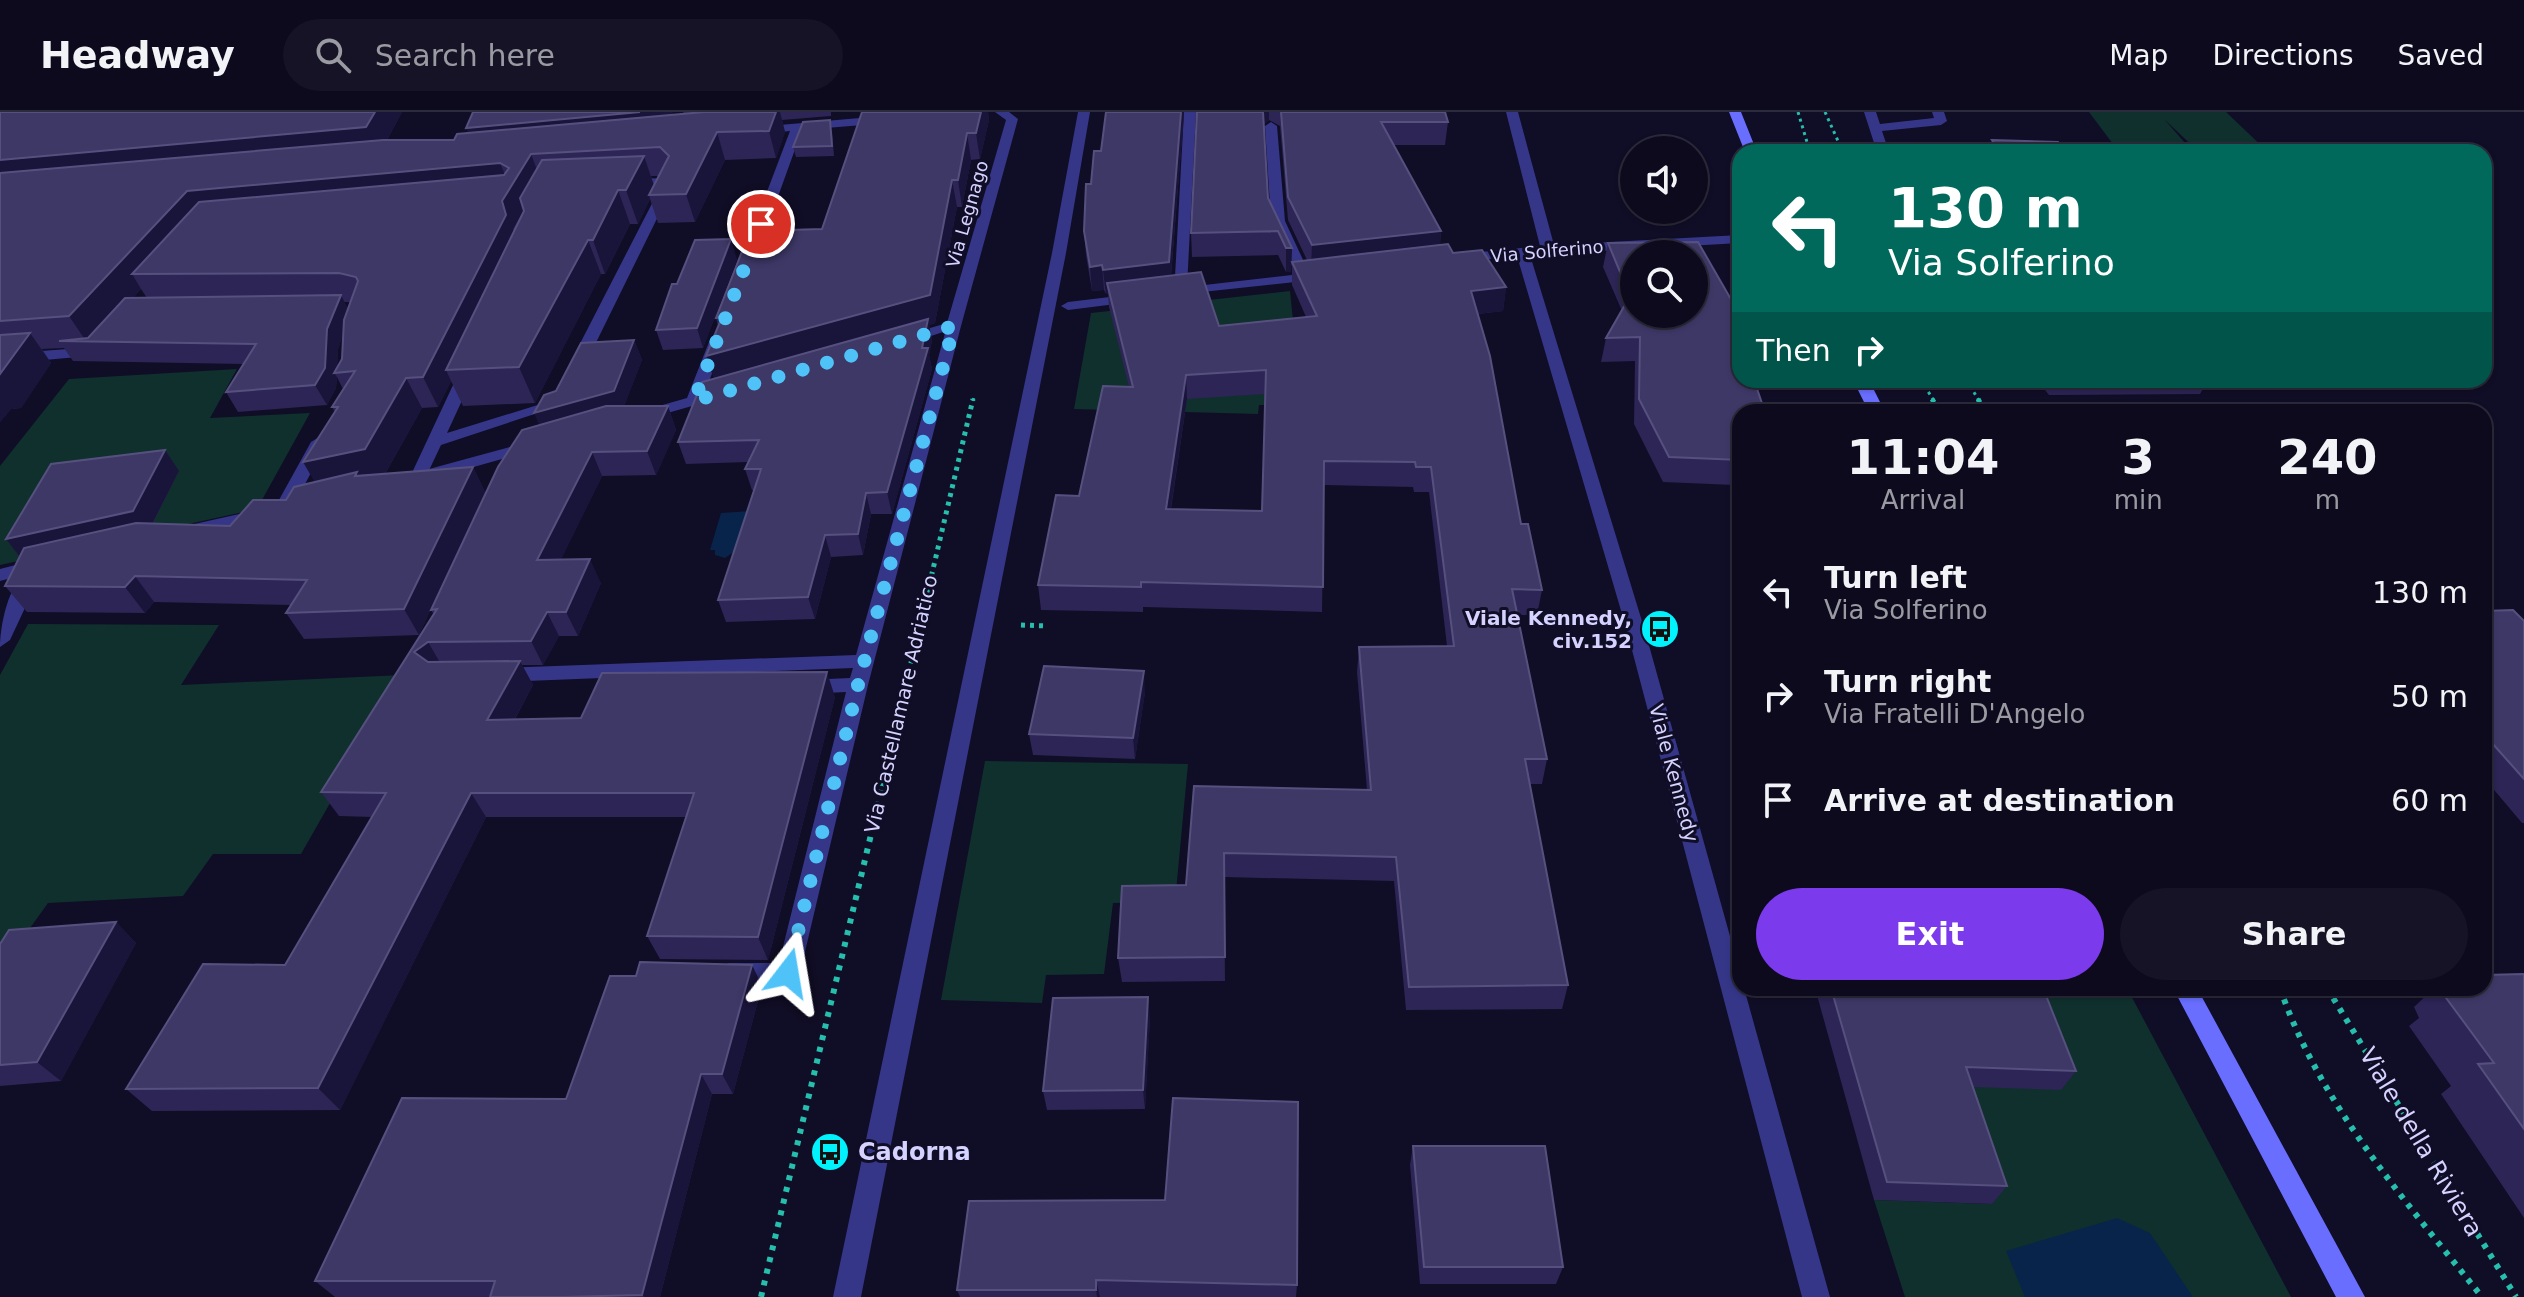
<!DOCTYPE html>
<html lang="en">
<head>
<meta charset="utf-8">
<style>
  body { margin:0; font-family:"DejaVu Sans",sans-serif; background:#151325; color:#f1f3f6; height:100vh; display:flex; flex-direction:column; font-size:30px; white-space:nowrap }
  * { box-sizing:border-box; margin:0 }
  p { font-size:26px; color:#9a9aa3 }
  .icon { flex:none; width:44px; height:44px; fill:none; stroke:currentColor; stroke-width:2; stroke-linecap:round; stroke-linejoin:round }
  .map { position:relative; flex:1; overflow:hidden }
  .sheet { position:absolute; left:1732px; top:292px; width:760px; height:592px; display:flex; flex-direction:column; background:#0c0a1c; border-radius:24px; box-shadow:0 2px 6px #0004,0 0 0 2px #2c2b3b }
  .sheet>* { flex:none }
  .banner { position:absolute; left:1732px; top:32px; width:760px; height:244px; border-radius:24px; box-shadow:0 2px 6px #0004,0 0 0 2px #2c2b3b; background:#00695c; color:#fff; overflow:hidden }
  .buttons { position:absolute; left:1620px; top:24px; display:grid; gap:16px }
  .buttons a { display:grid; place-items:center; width:88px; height:88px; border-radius:50%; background:#0c0a1c; box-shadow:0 2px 6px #0004,0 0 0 2px #2c2b3b; font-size:40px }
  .pin { position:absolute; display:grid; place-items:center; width:68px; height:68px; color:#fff; margin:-34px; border:4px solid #fff; border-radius:50%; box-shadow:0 2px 8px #0007 }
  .me { position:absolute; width:88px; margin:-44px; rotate:14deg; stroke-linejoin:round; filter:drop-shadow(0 0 6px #0008) }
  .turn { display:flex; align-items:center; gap:28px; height:168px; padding:0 24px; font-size:36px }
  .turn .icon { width:104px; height:104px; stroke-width:2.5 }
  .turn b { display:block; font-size:56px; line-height:68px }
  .then { display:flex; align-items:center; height:76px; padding:0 24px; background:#0003; gap:16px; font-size:30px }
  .eta { display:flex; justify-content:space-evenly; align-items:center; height:136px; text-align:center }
  .eta b { font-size:48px; font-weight:800; line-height:56px }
  .button { display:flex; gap:16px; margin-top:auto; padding:16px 24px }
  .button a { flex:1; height:92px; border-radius:48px; background:#7c3aed; color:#fff; font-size:32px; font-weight:800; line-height:92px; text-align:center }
  .button a+a { background:#151325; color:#f1f3f6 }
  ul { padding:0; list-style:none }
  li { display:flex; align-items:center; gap:24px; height:104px; padding:0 24px }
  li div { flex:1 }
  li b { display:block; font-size:30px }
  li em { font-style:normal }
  header { display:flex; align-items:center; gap:48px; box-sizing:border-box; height:112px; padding:0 40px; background:#0c0a1c; border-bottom:2px solid #2c2b3b }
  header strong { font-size:38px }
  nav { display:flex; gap:44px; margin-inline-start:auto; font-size:28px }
  .search { width:560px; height:72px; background:#151325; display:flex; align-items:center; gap:20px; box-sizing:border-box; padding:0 28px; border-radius:44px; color:#9a9aa3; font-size:30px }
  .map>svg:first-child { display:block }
  .green { fill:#10302d }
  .water { fill:#08244a }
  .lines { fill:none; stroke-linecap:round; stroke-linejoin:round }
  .path-far2 { stroke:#26bfad; stroke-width:3; stroke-dasharray:3 4; stroke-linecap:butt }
  .path-far1 { stroke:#26bfad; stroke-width:5; stroke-dasharray:4 5; stroke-linecap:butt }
  .path { stroke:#26bfad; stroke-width:6; stroke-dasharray:5 7; stroke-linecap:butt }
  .lane { fill:#353688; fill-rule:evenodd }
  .street { fill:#353688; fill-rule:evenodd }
  .secondary { fill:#696eff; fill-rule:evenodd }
  .wall { fill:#2c2555; fill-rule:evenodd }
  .shaded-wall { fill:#19143a }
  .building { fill:#3e3867; stroke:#56507f; stroke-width:2; fill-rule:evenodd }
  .route { stroke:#4fc3f7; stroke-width:14; stroke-dasharray:0 25.2 }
  .labels { text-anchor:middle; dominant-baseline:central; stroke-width:6; stroke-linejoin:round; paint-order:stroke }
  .far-street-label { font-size:18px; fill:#d5d2ff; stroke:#100d26 }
  .poi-label { font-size:20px; font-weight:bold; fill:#d5d2ff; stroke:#100d26; text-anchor:end }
  .street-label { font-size:20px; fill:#d5d2ff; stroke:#100d26 }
  .near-street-label { font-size:24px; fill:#d5d2ff; stroke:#100d26 }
  .near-poi-label { font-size:24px; font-weight:bold; fill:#d5d2ff; stroke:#100d26; text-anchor:start }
</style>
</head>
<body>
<header>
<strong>Headway</strong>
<div class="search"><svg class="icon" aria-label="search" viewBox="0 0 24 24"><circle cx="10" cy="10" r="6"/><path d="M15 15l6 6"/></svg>Search here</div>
<nav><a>Map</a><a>Directions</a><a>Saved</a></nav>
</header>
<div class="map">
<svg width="2524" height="1185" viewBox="0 0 2524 1185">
  <rect width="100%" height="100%" fill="#100d26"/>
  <path class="green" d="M2089 0H2226L2268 40H2199L2164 7 2193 40H2119Z
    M1290 179 1296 238 1280 293H1259L1258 302 1074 297 1091 201Z
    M237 257 210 306 310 301 257 397 0 453V354L69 267Z
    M28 512 219 513 181 573 403 563 301 742H213L183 784 48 791 0 858V563Z
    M985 649 1188 652 1175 790 1113 791 1104 862 1046 863 1042 891 941 888Z
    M2020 876H2127L2291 1185H1905L1874 1088 1991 1092 1952 974Z"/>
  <path class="water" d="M751 399 735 439 725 446 715 443V438H710L721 401Z
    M2117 1106 2150 1121 2193 1185H2025L2006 1139Z"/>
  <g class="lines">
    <path class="path-far2" d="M1798 0 1810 40
      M1825 0 1843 40
      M1921 268 1934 289
      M1967 268 1979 289
      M973 289 974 285"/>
    <path class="path-far1" d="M1932 287 1940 300
      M1978 287 1985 300
      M1021 513 1048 514
      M882 674 973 287"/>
    <path class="path" d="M2280 876C2319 991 2407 1091 2482 1185
      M2327 876 2516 1185
      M761 1185 883 672"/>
    <path class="lane" d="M1864 0H1876L1880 12 1934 6 1932 0H1944L1947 9 1941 13 1882 19 1889 40H1877Z
      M1271 10 1277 14 1285 109 1311 165 1304 169 1297 165 1271 109 1265 14Z
      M669 66 675 70 585 253 577 258 572 256 569 253 661 74 626 75 620 71 626 67Z
      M954 210 961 214 868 573 800 861 796 868 788 871H729L721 868 717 861 721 854 729 851H779L846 580 806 582 796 575 806 568 850 566 853 556 501 570 491 563 501 556 856 543 947 214Z
      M469 251 477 256 447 321 557 287 565 292 441 333 424 369H412L410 365 461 256Z"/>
    <path class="street" d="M995 0H1009L1018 7 961 214 910 231H900V225L947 211 1006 8Z
      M1078 0H1090L1066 141 861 1185H833L1052 141Z
      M1184 0H1196L1187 175 1318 160 1323 161V167L1174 183Z
      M1506 0H1518L1554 133 1740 123V131L1530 143 1645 519 1740 860V876H1744L1830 1185H1802L1627 519 1517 144 1461 150 1454 146 1461 142 1540 134Z
      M883 4 889 8 887 11 802 18 757 143 745 146 743 143 790 19 759 22 755 21V15Z
      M1135 182 1142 186 1140 189 1068 198 1061 194 1068 190Z
      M718 221 725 225 705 281 727 278V284L650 306H638V300L687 286 711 225Z
      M95 235 100 237V243L0 252V242Z
      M319 325 327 330 292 397 283 402 277 401 274 397 311 330Z
      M532 329 540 334 538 337 424 369 416 364 418 360Z
      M261 397 270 402 267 406 187 425 178 419 181 415Z
      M39 447 48 453 45 457 0 469V457Z
      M29 462 38 468 10 528 0 535C0 516 8 468 29 462Z"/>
    <path class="secondary" d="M1729 0H1741L1757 40H1745Z
      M1853 268H1869L1885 300H1869Z
      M2173 876H2197L2365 1185H2336Z"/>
  </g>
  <path class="wall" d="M0 0H402L387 28H454L684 2 683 0H831V4L782 8 785 20 776 46 725 48 695 110 658 111 650 87 638 112H630L605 162H601L535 291 463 294 451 269 438 295 422 296 385 362 473 355 485 380 419 523 304 527 286 501 291 493 154 490 145 501 27 500 5 474 20 445 6 427 165 338 179 359 153 411 230 414 286 388 315 370 335 300 332 295 343 277 337 265 336 276 327 293 238 300 226 280 243 252 73 249 64 236 42 237 51 251 21 296 11 297 0 310ZM651 64H659L654 73ZM141 177 147 186H133ZM344 190H350L348 197ZM343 223 342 247 337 256 338 237Z
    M862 0H988L989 8 980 47 971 48 962 95H957L935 211 929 213 932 228 929 243 932 257 892 402H871L863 443 831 445 815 507 726 510 718 488 754 378H752L745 357 748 350 686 352 678 330 714 267 718 214 716 206 822 117Z
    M1184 0 1171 164 1219 214 1306 205 1292 173V150L1307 148 1288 108 1280 14 1269 8 1263 13 1268 86 1292 136 1291 160H1286L1278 143 1192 145 1191 121 1197 0H1445L1448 10 1445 33H1394L1441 119 1440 133 1506 175 1503 199 1478 202 1521 412 1542 478 1537 503H1517L1547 647 1542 672H1530L1568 873 1562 897 1406 898 1394 769 1224 765 1225 869 1122 870 1118 846 1186 773 1194 674 1367 678 1357 560 1359 535 1447 534 1429 380H1414L1413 375 1324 373 1322 500 1143 495V500L1041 498 1038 473 1129 275 1109 195 1108 182H1106L1104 178 1092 179 1086 143 1084 119 1091 72 1101 39ZM1265 282 1262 399 1171 397 1187 287Z
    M832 18 834 44 796 45 793 35Z
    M1992 28 2066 40H1988Z
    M1608 131 1740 300V364H1736L1734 373 1663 370 1634 312 1635 249 1601 250 1606 226 1622 199 1603 155Z
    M737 147 703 236 663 238 656 218 677 172Z
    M634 228 642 248 624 294H668L676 318 656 363 602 364 561 447 601 471 578 524H559L543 553H522L533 573 515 607 581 606 835 585 768 848 660 847 647 824 686 705H486L340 998 152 999 126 977 285 853 372 705 339 704 321 680 434 503 431 498 539 313 556 279Z
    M2037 268H2208L2200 282 2049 283Z
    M2484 499 2524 509V711H2522L2484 666Z
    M1145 580 1135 647 1033 643 1029 622Z
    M116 810 136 831 61 969 0 974V832Z
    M752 853 762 874 733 982H712L660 1185H335L315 1169 566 987 636 864Z
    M2524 862V1106L2441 982 2451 974 2409 914 2419 906 2414 895 2434 876H2484Z
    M1815 876H2043L2076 959 2061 978 1973 975 2007 1074 1992 1092 1874 1088Z
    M1150 905 1145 997 1047 998 1043 979Z
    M1413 1034 1563 1155 1556 1172H1420L1410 1053Z
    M969 1089 1297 1173 1296 1185H960L957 1178Z"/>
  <path class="shaded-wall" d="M375 0H402L379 42 0 77V48Z
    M640 0H673L670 16 474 34 466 16Z
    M776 0H780L785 20 776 46 769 19Z
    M981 0H988L989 8 980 47 976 21Z
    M1181 0H1184L1170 174 1107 171 1108 182H1106L1103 158Z
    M1262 0H1269V8L1262 14Z
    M717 20 725 48 695 110 686 82Z
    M967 21 971 48 962 95 958 68Z
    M531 42 541 69 513 117 518 132 446 258 451 269 438 295 423 265 506 103 132 162 141 177 94 229H86L69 204 187 79 500 51 510 75Z
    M644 44 655 77 649 83 650 87 638 112 626 78Z
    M952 68 957 95 935 211 929 213 932 228 929 243 932 257 892 402 887 380 716 273 706 244Z
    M618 78 630 112 605 162 593 128Z
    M1441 119 1439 143 1311 158 1312 133Z
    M731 127 737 147 703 236 697 216Z
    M588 128 601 162 535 291 519 255Z
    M1286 136H1292L1291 160H1286Z
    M1102 153 1104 178 1092 179 1090 155Z
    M1506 175 1503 199 1468 203 1471 179Z
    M341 183 351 203 338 237 337 261H334L337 265 336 276 327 293 315 273 327 217Z
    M30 221 51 251 21 296 11 297 0 310V262Z
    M634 228 642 248 622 300 543 322 534 301Z
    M1186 263 1187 287 1167 421 1166 397Z
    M406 266 422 296 382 367 321 381 303 350Z
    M668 294 676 318 656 363 647 339Z
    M165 338 179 359 148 420 23 449 6 427Z
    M592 340 602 364 549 472 537 448Z
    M473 355 485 380 419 523 404 497Z
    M866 381 871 402 863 443 858 422Z
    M825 423 831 445 815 507 808 485Z
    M590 447 601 471 578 524 566 500Z
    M135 464 154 490 145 501 125 475Z
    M547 500 559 524 543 553 531 529Z
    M428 530 442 554 429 564 414 540Z
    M520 549 533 573 501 632 487 608Z
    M1144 559 1145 580 1135 647 1133 626Z
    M827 560 835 585 768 848 758 825Z
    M471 681 486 705 340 998 318 976Z
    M116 810 136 831 61 969 37 950Z
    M752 853 762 874 733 982 722 962Z
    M1148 885 1150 905 1145 997 1143 978Z
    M701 962 712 982 660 1185H644L642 1183Z
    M1096 1168 1100 1185H1097L1096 1178Z"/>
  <path class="building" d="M0 0H375L366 15 0 48Z
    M473 0H640L466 16Z
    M704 0H776L769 19 717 20 686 82 649 83 669 44 660 35 531 42 502 89 506 103 423 265 406 266 365 337 303 350 338 295H332L355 259 334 261 342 247 344 208 358 169 356 165 339 161 132 162 199 90 504 63 509 56 500 51 187 79 69 204 0 209V61L383 28H454L457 22Z
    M862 0H981L976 21H967L958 68H952L930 183 706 244 722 205 716 206 750 119 822 117Z
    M1106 0H1181L1169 150 1103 158 1102 153 1090 155 1084 119 1086 72H1091L1094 39H1101Z
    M1197 0H1263L1268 86 1292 136H1286L1278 119 1191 121Z
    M1281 0H1445L1448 10H1381L1441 119 1312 133 1288 85Z
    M830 8 832 34 793 35 803 10Z
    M1992 28 2058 30 2066 40H2000Z
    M644 44 626 78H618L593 128H588L519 255 446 258 524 99 520 86 542 48Z
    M731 127 697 216 656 218 672 172H677L695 128Z
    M1698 130 1740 203V268H1754L1765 300H1740V339H1736L1740 348 1669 345 1639 287 1640 225 1606 226 1630 184 1608 131ZM1634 142H1694V202H1634Z
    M1448 132 1453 141 1482 138 1506 175 1471 179 1490 244 1521 412H1528L1542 478 1512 477 1547 647H1525L1568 873 1409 875 1396 745 1224 741 1225 845 1118 846 1122 774 1186 773 1194 674 1371 678 1359 535 1454 534 1431 355H1416L1415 350 1324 349 1323 475 1141 470V475L1038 473 1056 383 1079 384 1103 274 1133 275 1107 171 1201 160 1219 214 1317 204 1292 150ZM1266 258 1262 399 1166 397 1186 263Z
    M341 183 327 217 325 256 315 273 226 280 256 232 59 229 88 226 125 186Z
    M928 207 922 236H928L887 380 866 381 858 422 825 423 808 485 718 488 761 357H745L759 328 678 330 702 270Z
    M30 221 0 262V223Z
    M634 228 614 279 534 301 544 283 556 279 581 231Z
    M606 294H668L647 339 592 340 537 448 590 447 566 500H547L531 529 428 530 414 540 428 550 520 549 487 608 581 606 602 561 827 560 758 825 647 824 694 681H471L318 976 126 977 203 852 285 853 386 681 321 680 437 497 431 498 498 355 522 318Z
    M165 338 133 399 6 427 51 352Z
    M473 355 404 497 286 501 307 468 135 464 125 475 5 474 24 436 136 411 230 414 253 388H286L294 375 357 360 355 364Z
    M2513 498 2524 509V667L2484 622V605H2492L2484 596V499Z
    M1044 554 1144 559 1133 626 1029 622Z
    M116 810 37 950 0 953V832L9 818Z
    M640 850 752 853 722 962H701L642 1183 563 1185H490L495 1169H315L402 986 566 987 610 864H636Z
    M2524 862V1017L2478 952 2494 951 2444 883 2457 882 2454 876H2484V863Z
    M1831 876H2043L2076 959 1966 955 2007 1074 1887 1070Z
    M1148 885 1143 978 1043 979 1053 886Z
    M1173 986 1298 990 1297 1173 1096 1168V1178H957L969 1089 1165 1088Z
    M1413 1034H1545L1563 1155H1424Z"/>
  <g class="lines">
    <path class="route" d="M761 112 694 289 954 214 858 573 788 861"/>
  </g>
  <defs>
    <symbol id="bus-disc" viewBox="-11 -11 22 22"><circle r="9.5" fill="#00f2fd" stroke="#100d26"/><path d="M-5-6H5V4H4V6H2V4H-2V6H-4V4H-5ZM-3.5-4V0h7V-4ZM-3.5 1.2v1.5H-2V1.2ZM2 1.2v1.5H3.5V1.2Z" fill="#111"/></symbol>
  </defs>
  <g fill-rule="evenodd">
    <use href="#bus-disc" x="1638" y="495" width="44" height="44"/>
    <use href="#bus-disc" x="808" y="1018" width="44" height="44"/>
  </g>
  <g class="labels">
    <g class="far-street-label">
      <text transform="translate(967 102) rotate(-74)">Via Legnago</text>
      <text transform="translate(1547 139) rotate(-5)">Via Solferino</text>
    </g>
    <g class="poi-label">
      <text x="1632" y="506">Viale Kennedy,<tspan x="1632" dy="23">civ.152</tspan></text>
    </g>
    <g class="street-label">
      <text transform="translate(901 592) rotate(-77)">Via Castellamare Adriatico</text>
      <text transform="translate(1674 661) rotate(75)">Viale Kennedy</text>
    </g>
    <g class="near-street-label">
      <text transform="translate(2421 1030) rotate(59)">Viale della Riviera</text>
    </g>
    <g class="near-poi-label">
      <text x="858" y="1040">Cadorna</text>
    </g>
  </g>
</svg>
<div class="buttons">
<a><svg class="icon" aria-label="sound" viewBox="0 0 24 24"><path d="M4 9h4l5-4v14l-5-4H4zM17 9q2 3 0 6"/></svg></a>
<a><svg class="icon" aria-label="search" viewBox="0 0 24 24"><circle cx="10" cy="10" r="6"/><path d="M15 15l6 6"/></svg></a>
</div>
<div class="pin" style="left:761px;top:112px;background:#d93025"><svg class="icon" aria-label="arrive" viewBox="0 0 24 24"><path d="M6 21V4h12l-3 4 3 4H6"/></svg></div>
<svg class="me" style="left:788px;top:861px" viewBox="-20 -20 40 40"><path d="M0-17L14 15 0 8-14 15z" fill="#4fc3f7" stroke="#fff" stroke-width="4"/></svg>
<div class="banner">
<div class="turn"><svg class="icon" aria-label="left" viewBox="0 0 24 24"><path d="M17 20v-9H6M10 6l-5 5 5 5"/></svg><div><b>130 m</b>Via Solferino</div></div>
<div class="then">Then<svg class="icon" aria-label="right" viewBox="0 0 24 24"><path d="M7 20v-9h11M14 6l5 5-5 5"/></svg></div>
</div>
<section class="sheet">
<div class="eta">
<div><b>11:04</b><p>Arrival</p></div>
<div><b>3</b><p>min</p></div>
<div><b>240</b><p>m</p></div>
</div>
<ul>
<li><svg class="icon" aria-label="left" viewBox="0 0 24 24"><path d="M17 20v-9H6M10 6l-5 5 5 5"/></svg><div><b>Turn left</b><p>Via Solferino</p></div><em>130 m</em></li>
<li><svg class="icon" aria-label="right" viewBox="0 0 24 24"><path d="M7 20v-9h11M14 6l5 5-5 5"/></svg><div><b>Turn right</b><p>Via Fratelli D'Angelo</p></div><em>50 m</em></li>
<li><svg class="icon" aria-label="arrive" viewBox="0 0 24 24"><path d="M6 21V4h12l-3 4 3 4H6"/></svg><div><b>Arrive at destination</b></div><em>60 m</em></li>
</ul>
<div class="button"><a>Exit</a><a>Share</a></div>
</section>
</div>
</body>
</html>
